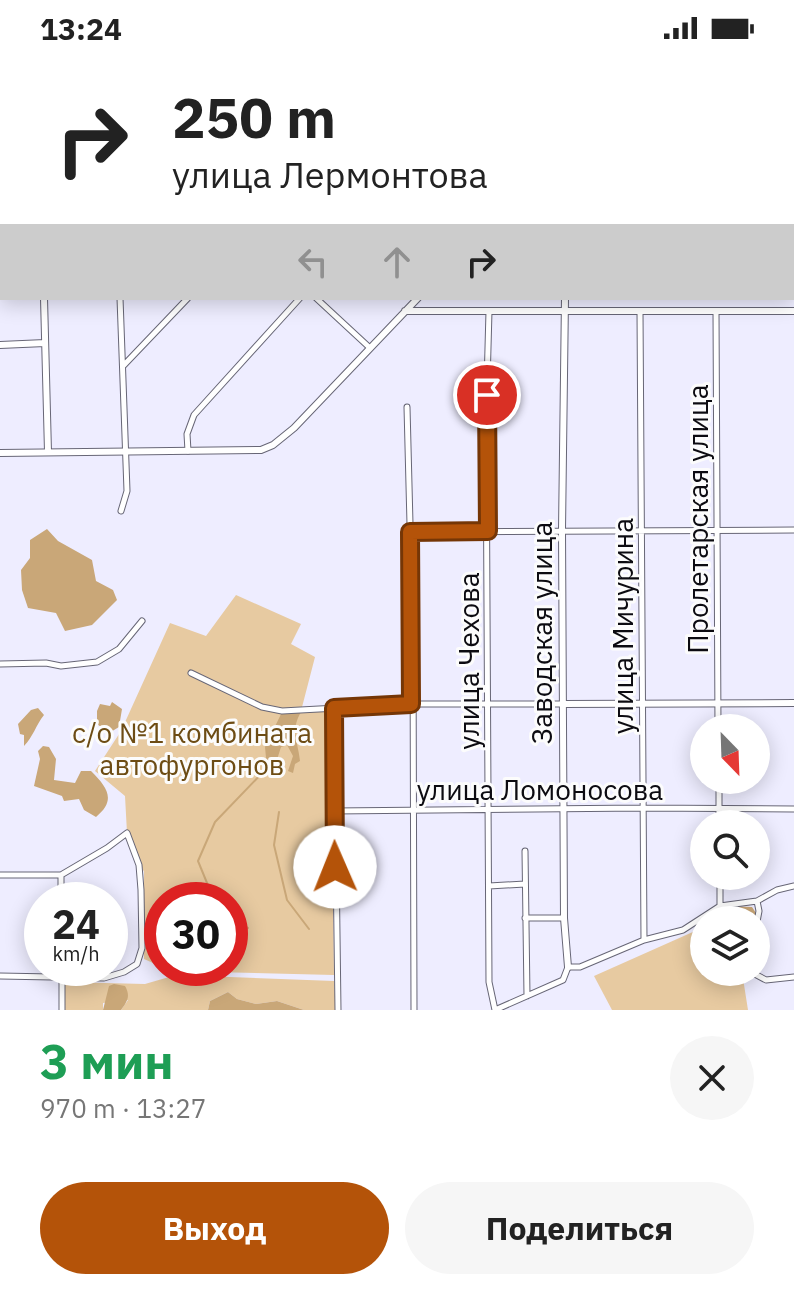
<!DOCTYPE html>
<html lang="ru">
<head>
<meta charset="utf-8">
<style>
  body { margin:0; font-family:"IBM Plex Sans",sans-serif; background:#f6f6f6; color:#222; height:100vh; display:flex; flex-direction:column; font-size:30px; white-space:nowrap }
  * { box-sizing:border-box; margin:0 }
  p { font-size:26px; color:#767676 }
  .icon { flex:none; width:44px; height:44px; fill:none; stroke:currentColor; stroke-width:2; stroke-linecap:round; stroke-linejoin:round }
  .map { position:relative; height:954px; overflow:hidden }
  .details { display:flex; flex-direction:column; background:#fff; flex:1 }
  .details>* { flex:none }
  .guide { position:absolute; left:0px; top:0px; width:794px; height:244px; box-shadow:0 4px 20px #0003; background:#fff; color:#222; overflow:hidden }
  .needle { width:52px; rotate:157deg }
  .tools { position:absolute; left:690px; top:658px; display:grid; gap:16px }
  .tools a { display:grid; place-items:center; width:80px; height:80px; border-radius:50%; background:#fff; box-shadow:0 4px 20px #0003; font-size:40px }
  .speed { position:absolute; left:24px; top:826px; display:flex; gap:16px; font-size:40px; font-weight:700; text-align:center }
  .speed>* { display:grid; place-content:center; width:104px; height:104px; border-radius:50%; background:#fff; box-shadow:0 4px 20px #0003; line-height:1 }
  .speed small { font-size:20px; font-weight:400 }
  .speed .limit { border:12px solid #d22; background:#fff; color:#111 }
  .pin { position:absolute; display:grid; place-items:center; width:68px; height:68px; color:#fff; margin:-34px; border:4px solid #fff; border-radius:50%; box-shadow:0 2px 8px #0007 }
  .me { position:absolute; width:88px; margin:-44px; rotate:359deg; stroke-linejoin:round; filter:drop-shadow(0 0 6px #0008) }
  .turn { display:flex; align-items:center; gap:28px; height:168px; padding:0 40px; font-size:36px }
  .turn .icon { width:104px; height:104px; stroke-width:2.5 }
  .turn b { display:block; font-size:56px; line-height:68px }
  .lanes { display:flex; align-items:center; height:76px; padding:0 40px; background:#0003; justify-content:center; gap:40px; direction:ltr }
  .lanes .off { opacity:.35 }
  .round { display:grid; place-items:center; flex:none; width:84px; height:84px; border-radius:42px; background:#f6f6f6 }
  .headline { display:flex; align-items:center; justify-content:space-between; height:136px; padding:0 40px }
  h1 { font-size:48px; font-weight:700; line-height:60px; color:#1e9e55 }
  .primary-button { display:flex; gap:16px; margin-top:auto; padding:16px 40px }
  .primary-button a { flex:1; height:92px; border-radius:48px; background:#b45309; color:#fff; font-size:32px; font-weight:700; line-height:92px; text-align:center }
  .primary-button a+a { background:#f6f6f6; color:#222 }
  .status { display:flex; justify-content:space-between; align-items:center; height:56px; padding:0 40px; background:#fff; direction:ltr }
  .status svg { height:22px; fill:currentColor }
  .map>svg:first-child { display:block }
  .green { fill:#e7caa1 }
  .water { fill:#c9a778 }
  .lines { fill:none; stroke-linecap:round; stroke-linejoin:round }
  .stream { stroke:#c9a778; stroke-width:2 }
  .minor-casing { stroke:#676676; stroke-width:7 }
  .tertiary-casing { stroke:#676676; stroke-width:8 }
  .secondary-casing { stroke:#676676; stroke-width:8 }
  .minor { stroke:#fff; stroke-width:5 }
  .tertiary { stroke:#fff; stroke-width:6 }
  .secondary { stroke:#fff; stroke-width:6 }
  .route-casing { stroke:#753606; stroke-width:20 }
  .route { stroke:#b45309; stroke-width:14 }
  .labels { text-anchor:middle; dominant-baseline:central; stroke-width:6; stroke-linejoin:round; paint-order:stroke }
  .street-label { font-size:28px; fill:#0c0b11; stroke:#fcfcfc }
  .park-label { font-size:28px; fill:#6d4c14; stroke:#fcfcfc }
</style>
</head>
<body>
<div class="status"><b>13:24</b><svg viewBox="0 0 49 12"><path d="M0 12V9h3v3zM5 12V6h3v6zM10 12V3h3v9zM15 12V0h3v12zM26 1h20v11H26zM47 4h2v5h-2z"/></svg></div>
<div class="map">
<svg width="794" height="954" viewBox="0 0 794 954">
  <rect width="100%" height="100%" fill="#eeedff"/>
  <path class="green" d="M236 539 301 568 291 588 315 601 301 655 331 656 334 919 170 915 164 912H230V844H162V911L144 903V816L127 777 125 740 95 715 121 675 170 567 206 580Z
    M704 871V916H742L748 954H612L594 920Z
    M176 919 334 925 336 954H304L277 945 256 948 237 943 228 936 210 945 208 954H121L128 944 103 947V954H65V926L145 928Z"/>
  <path class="water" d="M47 473 58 485 92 504 96 525 113 534 117 544 92 569 65 575 56 557 28 552 22 534 21 514 30 502V484Z
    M112 646 122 653 119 671 109 677 97 668V655L100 648 110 650Z
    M38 652 44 659C36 669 33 681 24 690V679L20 678 18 668 31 654Z
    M282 656H301C290 675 298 685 300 705L295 708 293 717 288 715 293 700 287 689 281 691 275 710 267 712 265 691Z
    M43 690 49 691 56 703 54 724 75 727 81 715H91C107 731 117 744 96 761L84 754 79 743 64 745 62 740 34 730 40 703 38 695Z
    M728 850 752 851 756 857 754 864H711L712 860Z
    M114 928 125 930C131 940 127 946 121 954H103L109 930Z
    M228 936 237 943 256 948 277 945 304 954H208L210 945Z"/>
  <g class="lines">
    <path class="stream" d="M279 756 274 789 287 844 309 873
      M214 844 198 805 215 766 267 712
      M230 860 248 872"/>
    <defs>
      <path id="minor" d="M234 0V2
        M564 0V2
        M0 186H2
        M120 242 127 435 121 455
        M316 242 370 292
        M489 255 486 365 489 926 495 954
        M640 255 644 884
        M716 255 718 672
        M124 309 188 242
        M407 351 413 585 414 954
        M188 395 187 378 194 359 300 242
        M410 476 794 474
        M0 608 46 607 61 610 97 606 119 593 142 565
        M191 617 262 651 282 655 411 648H563
        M334 652 338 954
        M719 724V768
        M334 755 642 752 794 753
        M525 795 527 940
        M0 819H61L107 792 127 777 139 809 141 834 142 892 137 908 124 916 104 922 0 920
        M61 819V844
        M720 820V850
        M489 830 525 828
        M525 862H564
        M756 871 759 855 757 845
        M62 912V954
        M751 916 766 924 794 921
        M495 954 563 924 568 911H580L644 884 683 874 720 850 757 845 777 834 794 830"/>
      <path id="tertiary" d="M313 0V2
        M44 242 48 396
        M565 242 562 474 564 862 568 911
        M405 255H794
        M0 289 45 287
        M0 397 261 394 273 389 294 372 418 242
        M563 648 794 647"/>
      <path id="secondary" d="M40 0V2
        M792 22 794 21
        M0 37H2"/>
    </defs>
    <use href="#minor" class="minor-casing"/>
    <use href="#tertiary" class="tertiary-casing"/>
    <use href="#secondary" class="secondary-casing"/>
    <use href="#minor" class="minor"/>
    <use href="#tertiary" class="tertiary"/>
    <use href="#secondary" class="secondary"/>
  </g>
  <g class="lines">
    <defs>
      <path id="route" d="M335 811 334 652 411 648 410 476 488 475 487 339"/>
    </defs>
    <use href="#route" class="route-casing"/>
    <use href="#route" class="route"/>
  </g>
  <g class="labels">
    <g class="street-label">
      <text transform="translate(697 463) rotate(-90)">Пролетарская улица</text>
      <text transform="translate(622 570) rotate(-90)">улица Мичурина</text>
      <text transform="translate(541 577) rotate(-90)">Заводская улица</text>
      <text transform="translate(468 605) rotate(-90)">улица Чехова</text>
      <text x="540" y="733">улица Ломоносова</text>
    </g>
    <g class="park-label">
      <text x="192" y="676">с/о №1 комбината<tspan x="192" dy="32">автофургонов</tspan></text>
    </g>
  </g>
</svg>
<div class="tools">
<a><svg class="needle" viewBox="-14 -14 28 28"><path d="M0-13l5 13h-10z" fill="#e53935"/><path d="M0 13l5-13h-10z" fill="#767676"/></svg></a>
<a><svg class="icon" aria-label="search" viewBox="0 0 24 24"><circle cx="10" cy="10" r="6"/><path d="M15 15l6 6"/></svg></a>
<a><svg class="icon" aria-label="layers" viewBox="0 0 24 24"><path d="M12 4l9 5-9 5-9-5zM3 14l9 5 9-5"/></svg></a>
</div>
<div class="speed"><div>24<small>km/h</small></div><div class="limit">30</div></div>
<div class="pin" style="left:487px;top:339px;background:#d93025"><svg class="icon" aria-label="arrive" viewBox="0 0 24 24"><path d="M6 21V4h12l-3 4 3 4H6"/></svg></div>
<svg class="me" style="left:335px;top:811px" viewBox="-20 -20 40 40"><circle r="19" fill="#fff"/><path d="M0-13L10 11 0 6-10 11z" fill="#b45309"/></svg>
<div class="guide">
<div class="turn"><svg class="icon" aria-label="right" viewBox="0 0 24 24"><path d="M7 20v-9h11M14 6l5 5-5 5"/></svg><div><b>250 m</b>улица Лермонтова</div></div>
<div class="lanes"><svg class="icon off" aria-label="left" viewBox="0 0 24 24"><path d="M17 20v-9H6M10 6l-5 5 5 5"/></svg><svg class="icon off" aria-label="ahead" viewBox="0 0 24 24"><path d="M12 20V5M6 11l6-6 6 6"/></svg><svg class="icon" aria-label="right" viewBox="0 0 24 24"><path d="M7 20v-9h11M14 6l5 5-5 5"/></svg></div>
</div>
</div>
<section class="details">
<div class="headline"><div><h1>3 мин</h1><p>970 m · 13:27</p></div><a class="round"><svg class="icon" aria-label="close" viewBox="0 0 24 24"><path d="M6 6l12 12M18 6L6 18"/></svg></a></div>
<div class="primary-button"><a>Выход</a><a>Поделиться</a></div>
</section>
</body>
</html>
